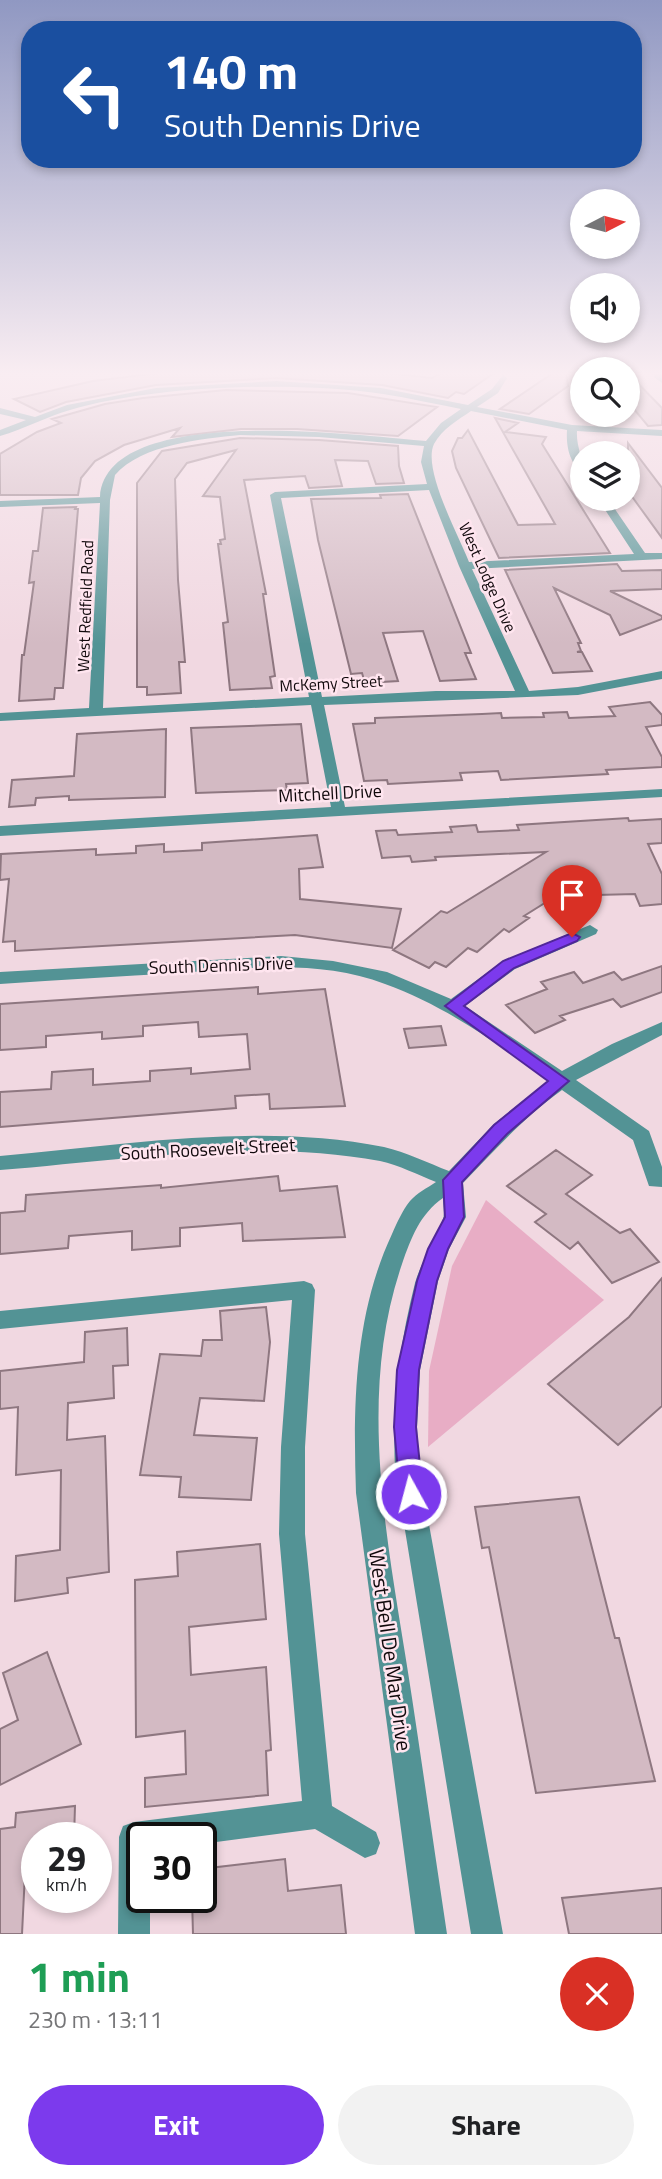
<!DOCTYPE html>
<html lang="en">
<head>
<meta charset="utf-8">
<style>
  body { margin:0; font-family:"Titillium Web",sans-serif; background:#f2f2f2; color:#202124; height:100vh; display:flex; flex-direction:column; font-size:26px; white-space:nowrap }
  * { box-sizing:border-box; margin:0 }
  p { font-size:23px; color:#757577 }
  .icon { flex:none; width:38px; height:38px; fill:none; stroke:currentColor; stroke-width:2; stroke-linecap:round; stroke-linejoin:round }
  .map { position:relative; height:1934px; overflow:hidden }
  .side { display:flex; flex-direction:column; background:#fff; flex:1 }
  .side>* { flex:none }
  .banner { position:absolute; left:21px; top:21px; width:621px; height:147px; border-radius:28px; box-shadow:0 4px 10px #0003; background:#1a4fa0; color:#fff; overflow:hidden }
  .needle { width:46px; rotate:84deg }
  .tools { position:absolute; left:570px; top:189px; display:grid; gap:14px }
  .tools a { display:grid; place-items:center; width:70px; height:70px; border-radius:50%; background:#fff; box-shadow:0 4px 10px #0003; font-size:35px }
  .speed { position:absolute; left:21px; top:1822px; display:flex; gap:14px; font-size:35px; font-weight:700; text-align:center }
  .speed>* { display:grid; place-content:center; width:91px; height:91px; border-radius:50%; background:#fff; box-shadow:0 4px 10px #0003; line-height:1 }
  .speed small { font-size:18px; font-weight:400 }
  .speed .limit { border:4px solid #111; border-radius:10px; background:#fff; color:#111 }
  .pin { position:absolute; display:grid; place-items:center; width:60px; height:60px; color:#fff; margin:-72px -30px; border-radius:50% 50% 50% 0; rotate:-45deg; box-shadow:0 0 7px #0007 }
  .pin .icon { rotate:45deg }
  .me { position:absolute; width:77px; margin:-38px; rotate:353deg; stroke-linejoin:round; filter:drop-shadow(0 0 5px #0008) }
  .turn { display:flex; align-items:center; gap:24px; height:147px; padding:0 28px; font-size:32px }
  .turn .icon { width:91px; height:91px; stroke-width:2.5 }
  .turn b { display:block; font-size:49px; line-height:60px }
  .round { display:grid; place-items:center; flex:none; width:74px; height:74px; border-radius:37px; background:#f2f2f2 }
  .head { display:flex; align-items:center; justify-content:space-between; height:119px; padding:0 28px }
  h1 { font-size:42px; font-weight:700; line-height:52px; color:#1e9e55 }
  .cta { display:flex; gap:14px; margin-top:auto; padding:14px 28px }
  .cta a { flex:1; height:80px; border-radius:42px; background:#7c3aed; color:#fff; font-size:28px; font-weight:700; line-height:80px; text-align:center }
  .cta a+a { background:#f2f2f2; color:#202124 }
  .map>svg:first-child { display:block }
  .green { fill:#e8adc5 }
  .building { fill:#d3bac3; stroke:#8e7780; stroke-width:2 }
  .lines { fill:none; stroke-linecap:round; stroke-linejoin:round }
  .minor { fill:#539395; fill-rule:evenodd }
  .route { fill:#7c3aed; stroke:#51269a; stroke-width:2 }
  .labels { text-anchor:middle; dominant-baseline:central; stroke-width:5; stroke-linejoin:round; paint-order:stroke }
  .far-street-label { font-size:16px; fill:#11090c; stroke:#ffe5ef }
  .street-label { font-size:18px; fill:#11090c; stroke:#ffe5ef }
  .near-street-label { font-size:21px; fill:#11090c; stroke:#ffe5ef }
</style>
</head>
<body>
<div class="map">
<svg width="662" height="1934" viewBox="0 0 662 1934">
  <rect width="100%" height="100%" fill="#f1d8e1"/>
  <path class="green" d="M486 1200 604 1300 428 1447 429 1371 452 1266Z"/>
  <path class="building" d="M159 373H387L432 378 441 373H494L464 394 456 392 448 398 382 385 276 378 156 385 66 402 40 412 14 399 93 381Z
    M553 373H566L568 386 529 414 500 409Z
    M628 373 662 408V425L648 426 628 402Z
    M226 390 348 393 437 407 398 436 297 429H241L172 437 180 428 124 445 95 461 81 478 78 495H0V454L37 432 61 423 52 419 105 404 143 398Z
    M495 418 518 423 505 432 546 437 542 444 610 553 499 558 456 468 452 451 458 438H462L468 430 518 525 555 524Z
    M240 438 319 440 398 446 399 466 404 483 376 484 368 461 335 460 342 486 309 488 305 476 244 480 266 594H263L275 676 270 677 272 688 230 690 223 623 228 622 218 544H221L220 540 225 539 220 497 203 496 236 450 187 463 175 479 178 580 185 662H179L181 693 147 695V687H137V483L162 451Z
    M628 443 662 488V538L628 491Z
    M408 494 471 653H465L476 679 440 681 423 631 383 633 398 681 365 683 362 673 351 674 318 540 311 499 381 498 380 495Z
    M76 507 75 509H78L63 688H55L54 699 19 701 22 655H24L34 582 29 583 33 551H38L43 508Z
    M617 564 622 571 662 570V589L610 591 662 616V619L620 635 610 615 554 588 581 643H578L581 651 577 652H582L592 671 553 673 505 570Z
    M650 702 662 715V725L646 727 662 757V767L606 770 608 774 501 780 498 771 460 773 462 780 388 784 387 780 364 781 353 724 375 723V718L482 714 501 713 502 718 544 717 543 713 567 712 569 718 615 716 609 707Z
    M301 724 308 783 286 784 287 790 196 793 191 728Z
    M166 729 165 797 69 800V796L36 798 35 805 9 807 12 780 74 776 77 734Z
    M628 818 629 821 662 819V843L648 844 662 874V904L640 906 635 894 556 896 524 916 529 918 509 932 504 929 477 952 468 948 446 967 435 962 429 968 393 950 441 911 447 913 546 852 435 857 436 860 412 862 410 856 382 858 376 831 396 830 398 835 452 832 450 827 476 825 478 832 519 830 517 825Z
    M317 835 323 867 299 869 300 899 401 909 392 948 295 935 15 951V941L3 942 9 879 0 880 1 854 96 849V855L136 853V846L164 844V852L202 850V843Z
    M662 966V992L621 1007 613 999 560 1016 565 1020 535 1033 506 1005 547 989 541 982 574 972 583 983 614 972 622 980Z
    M258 987V994L325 989 345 1106 270 1109 269 1094 235 1096 236 1108 0 1127V1092L51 1089 52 1072 93 1069V1085L150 1081V1071L191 1068V1074L250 1069 247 1034 199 1037 198 1022 143 1026V1036L102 1039V1032L46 1036V1047L0 1050V1004Z
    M441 1026 446 1045 409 1048 404 1029Z
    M556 1150 592 1175 566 1194 620 1233 630 1229 659 1262 612 1283 578 1242 570 1249 535 1222 546 1214 507 1186Z
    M278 1176 280 1191 337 1186 345 1237 243 1241 242 1223 180 1228V1246L132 1250V1231L69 1236 68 1248 0 1254V1213L25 1211 26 1195 161 1185V1188Z
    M662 1278V1406L618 1445 548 1384 629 1317Z
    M266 1307 270 1342 264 1401 200 1398 194 1435 257 1438 251 1500 179 1497 181 1477 140 1475 160 1354 201 1356 203 1340H222L220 1311Z
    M127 1328 128 1365 113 1366 114 1398 68 1403 67 1440 105 1436 109 1572 67 1578 68 1593 15 1601 16 1556 60 1550 61 1470 16 1475 18 1407 0 1409V1371L84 1362 85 1332Z
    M579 1497 615 1638H619L655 1781 536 1793 489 1547 482 1548 475 1507Z
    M260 1544 266 1619 189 1627 191 1675 266 1667 271 1750 266 1751 268 1795 145 1807V1778L186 1774 185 1731 136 1737 135 1580 178 1576 177 1552Z
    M47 1652 81 1744 0 1785V1729L18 1720 3 1673Z
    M75 1806 74 1838H37V1872L25 1873 22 1934H0V1829L15 1827 16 1813Z
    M285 1859 288 1891 341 1885 346 1934H193L192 1897H201V1869Z
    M662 1888V1934H569L562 1898Z"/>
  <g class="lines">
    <path class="minor" d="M654 373 662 375V383L654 377Z
      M503 375 507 378 498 393 477 407 572 425 662 430V436L577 431C576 446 583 457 583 472 569 464 566 445 567 430L471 411C458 420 442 429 434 444 422 469 459 536 469 562L634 554 598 499H608L645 553H662V559L472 569 529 691 578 687 662 671V679L578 695 324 705 345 807 662 789V797L0 836V826L331 807 311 705 0 721V713L89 708 100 503 0 507V501L100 497C106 401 363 436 426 441L441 423 461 409C435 404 409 398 383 394 295 381 156 385 70 410 46 417 24 429 0 436V430L26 420 0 414V408L35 417 67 405 156 388 276 381 381 388 468 405 492 389ZM240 435 319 437 424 446 421 462 427 484 275 492 270 495 309 697 103 708 110 500 115 475C142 444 202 439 240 435ZM429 490 459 566 515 691H436L322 697 281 498Z
      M590 925 598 930 596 934 515 969 465 1006 562 1071 612 1044 662 1022V1035L576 1080 649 1131 662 1167V1187L649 1186 633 1140 562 1090C524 1117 495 1150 463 1183L466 1217 449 1249 438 1281 420 1370 417 1427 419 1469 503 1934H471L395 1469C392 1404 399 1346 415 1283 422 1259 436 1241 443 1219 445 1213 443 1204 443 1198 420 1214 411 1238 402 1264 354 1404 391 1556 412 1698 424 1777 435 1855 447 1934H415L356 1493C353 1406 354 1315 392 1234 397 1223 402 1211 410 1201 417 1193 427 1188 436 1182 418 1175 399 1165 380 1161 258 1138 123 1160 0 1170V1156C126 1145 259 1122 384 1147 406 1152 428 1163 449 1171L494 1124 549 1080C496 1043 446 1006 385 984 320 959 248 968 180 973 120 976 60 980 0 984V972L281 956 333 961 387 972 451 999 503 961Z
      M304 1281 312 1284 315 1290 305 1447V1534L332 1806 376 1832 380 1843 376 1854 365 1858 315 1829 201 1844V1838H142V1897H150V1934H118L119 1837 123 1826 134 1822 302 1801 279 1534 281 1447 292 1300 0 1329V1311Z"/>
  </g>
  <linearGradient id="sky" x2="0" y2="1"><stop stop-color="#9098c2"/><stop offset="0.58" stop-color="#f9edf2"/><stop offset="1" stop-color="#f9edf2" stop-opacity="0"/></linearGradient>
  <rect width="662" height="644" fill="url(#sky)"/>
  <path class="route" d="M572 933 580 937 577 941 514 968 464 1006 569 1081 507 1134 462 1182 464 1217 448 1249 437 1281 419 1370 416 1427 423 1494 419 1502 411 1505 403 1502 400 1494 394 1427 397 1370 417 1281 428 1249 445 1217 443 1180 494 1125 548 1081 445 1006 503 961Z"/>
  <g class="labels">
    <g class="far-street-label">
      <text transform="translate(488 577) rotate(66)">West Lodge Drive</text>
      <text transform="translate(85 606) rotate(-88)">West Redfield Road</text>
      <text transform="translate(331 683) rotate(-3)">McKemy Street</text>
    </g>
    <g class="street-label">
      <text transform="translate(330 793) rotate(-3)">Mitchell Drive</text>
      <text transform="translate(221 965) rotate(-2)">South Dennis Drive</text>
      <text transform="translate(208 1149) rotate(-3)">South Roosevelt Street</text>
    </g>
    <g class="near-street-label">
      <text transform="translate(391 1650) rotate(82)">West Bell De Mar Drive</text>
    </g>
  </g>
</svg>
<div class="tools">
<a><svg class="needle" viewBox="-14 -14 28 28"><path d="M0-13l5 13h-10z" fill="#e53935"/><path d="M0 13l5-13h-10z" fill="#757577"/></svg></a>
<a><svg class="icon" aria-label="sound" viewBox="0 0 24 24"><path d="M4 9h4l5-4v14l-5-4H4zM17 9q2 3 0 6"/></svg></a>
<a><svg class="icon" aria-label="search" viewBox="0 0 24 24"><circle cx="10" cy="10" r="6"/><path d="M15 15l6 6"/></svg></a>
<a><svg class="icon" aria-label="layers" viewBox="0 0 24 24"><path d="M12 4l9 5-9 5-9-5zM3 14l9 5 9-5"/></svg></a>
</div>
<div class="speed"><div>29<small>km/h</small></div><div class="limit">30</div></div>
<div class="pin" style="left:572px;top:937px;background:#d93025"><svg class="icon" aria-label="arrive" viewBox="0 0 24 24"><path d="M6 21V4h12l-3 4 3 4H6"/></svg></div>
<svg class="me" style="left:411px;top:1494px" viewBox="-20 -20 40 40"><circle r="17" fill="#7c3aed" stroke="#fff" stroke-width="3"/><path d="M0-11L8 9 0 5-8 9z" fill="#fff"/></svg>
<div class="banner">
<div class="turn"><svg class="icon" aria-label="left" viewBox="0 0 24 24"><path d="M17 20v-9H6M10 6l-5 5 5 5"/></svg><div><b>140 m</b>South Dennis Drive</div></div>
</div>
</div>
<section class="side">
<div class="head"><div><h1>1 min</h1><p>230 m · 13:11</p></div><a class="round" style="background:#d93025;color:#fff"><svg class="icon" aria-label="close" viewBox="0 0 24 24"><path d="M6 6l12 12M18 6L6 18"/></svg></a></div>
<div class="cta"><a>Exit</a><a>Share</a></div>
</section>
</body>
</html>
